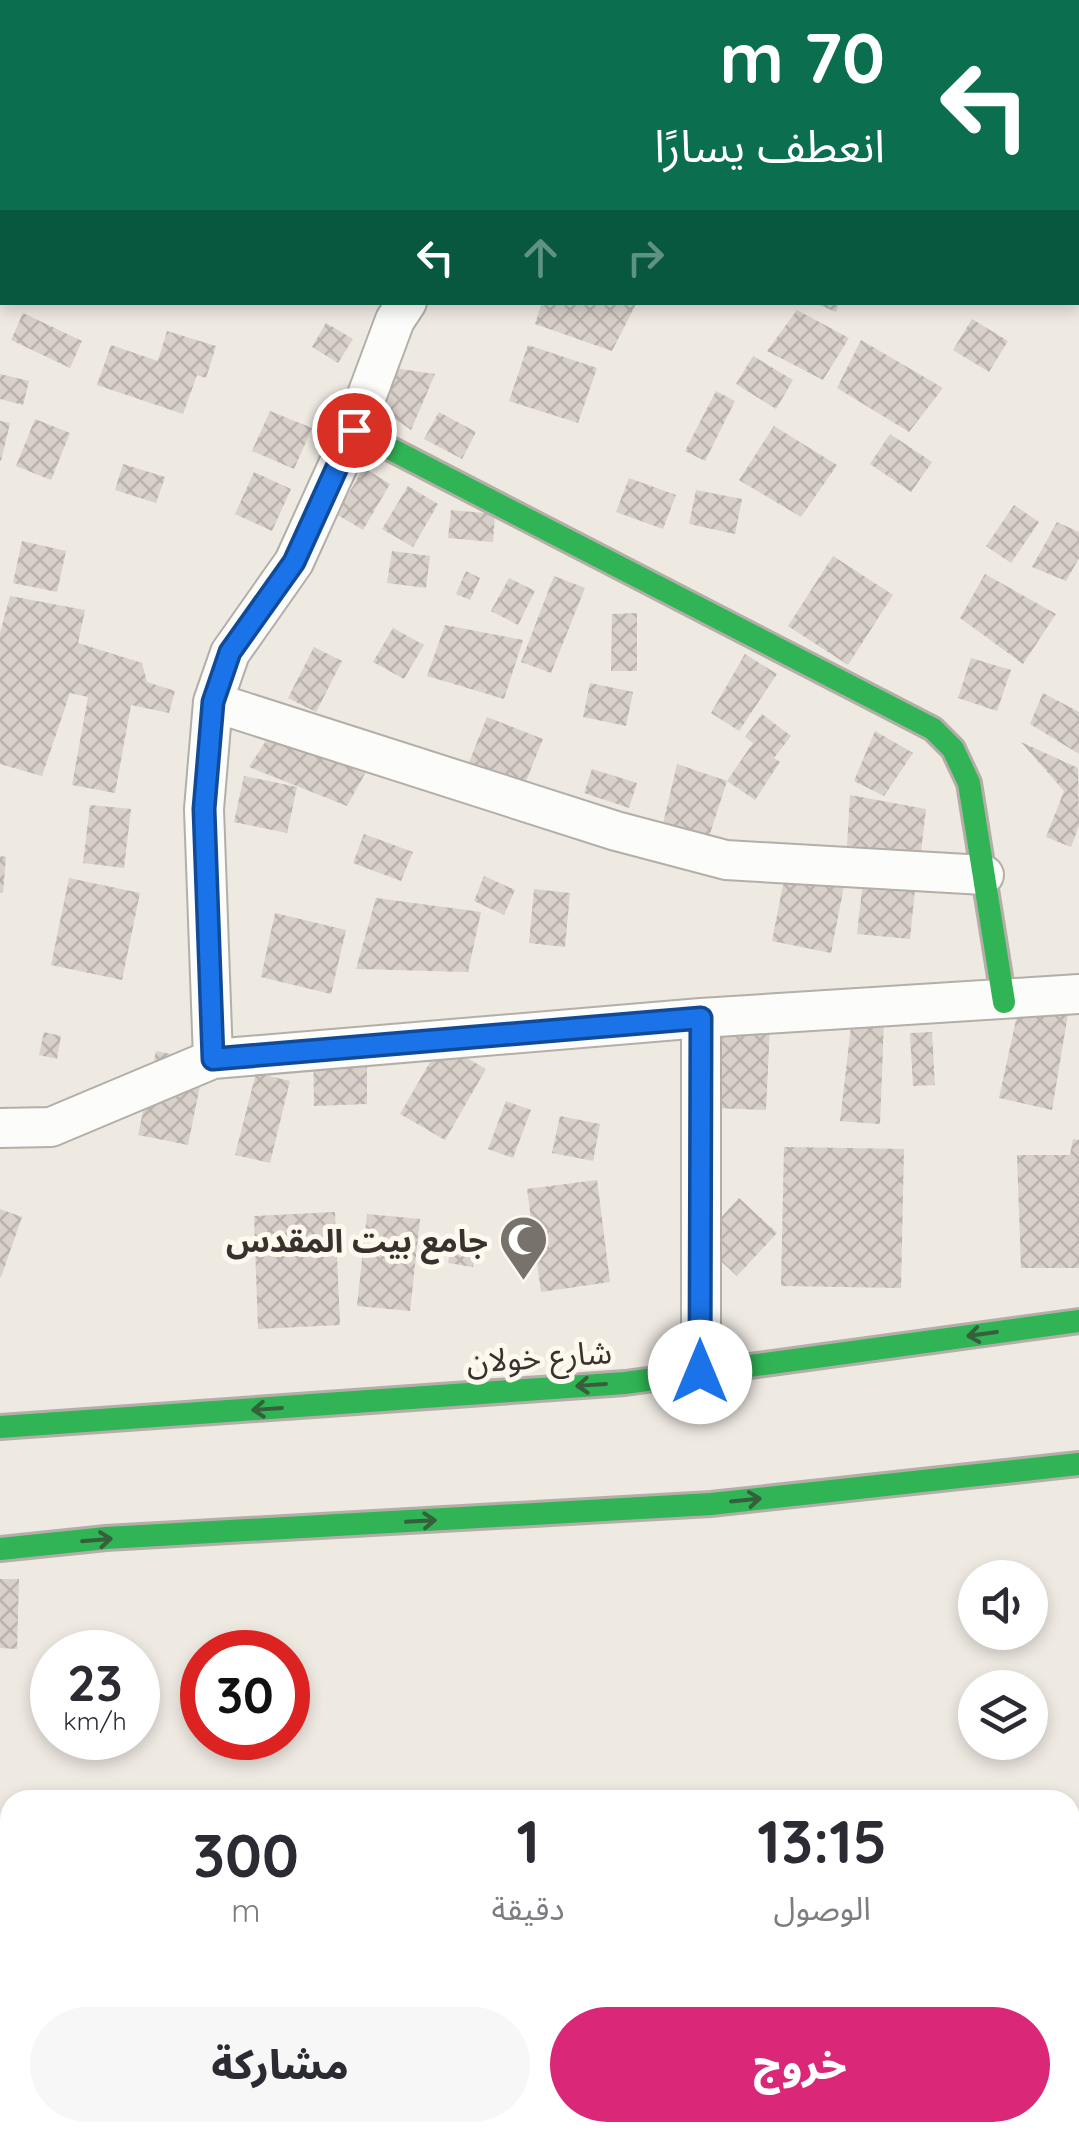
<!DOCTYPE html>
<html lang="ar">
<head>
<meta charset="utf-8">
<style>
  body { margin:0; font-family:Quicksand,"Noto Sans Arabic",sans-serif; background:#f7f7f7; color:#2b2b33; direction:rtl; height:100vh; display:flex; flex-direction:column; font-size:38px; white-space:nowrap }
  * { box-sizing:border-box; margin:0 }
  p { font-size:32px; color:#7c7c81 }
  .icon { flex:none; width:55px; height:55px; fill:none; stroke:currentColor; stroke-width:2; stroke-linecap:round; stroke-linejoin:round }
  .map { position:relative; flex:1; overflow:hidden; direction:ltr }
  .side { position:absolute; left:0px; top:1790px; width:1080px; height:352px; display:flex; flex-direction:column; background:#fff; border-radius:30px 30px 0 0; box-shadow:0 5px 15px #0003; direction:rtl }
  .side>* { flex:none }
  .hud { position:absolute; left:0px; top:0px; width:1080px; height:305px; box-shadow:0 5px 15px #0003; direction:rtl; background:#0b6e4f; color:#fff; overflow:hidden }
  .controls { position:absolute; left:958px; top:1560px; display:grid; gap:20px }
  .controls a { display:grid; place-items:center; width:90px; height:90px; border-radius:50%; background:#fff; box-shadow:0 5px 15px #0003; font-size:50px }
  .speed { position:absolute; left:30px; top:1630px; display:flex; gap:20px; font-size:50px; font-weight:700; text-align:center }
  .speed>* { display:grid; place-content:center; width:130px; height:130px; border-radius:50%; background:#fff; box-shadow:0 5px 15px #0003; line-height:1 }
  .speed small { font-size:25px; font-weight:400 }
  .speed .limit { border:15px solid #d22; background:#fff; color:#111 }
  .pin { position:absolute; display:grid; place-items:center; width:85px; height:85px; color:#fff; margin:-42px; border:5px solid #fff; border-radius:50%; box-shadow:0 2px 10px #0007 }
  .me { position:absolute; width:110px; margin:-55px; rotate:0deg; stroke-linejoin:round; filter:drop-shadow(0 0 8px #0008) }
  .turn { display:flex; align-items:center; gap:35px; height:210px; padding:0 30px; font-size:45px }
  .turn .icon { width:130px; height:130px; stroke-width:2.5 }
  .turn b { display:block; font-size:70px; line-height:85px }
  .lanes { display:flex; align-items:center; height:95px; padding:0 30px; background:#0003; justify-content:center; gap:50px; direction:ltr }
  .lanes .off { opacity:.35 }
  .eta { display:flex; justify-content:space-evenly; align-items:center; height:170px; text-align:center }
  .eta b { font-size:60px; font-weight:800; line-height:70px }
  .primary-button { display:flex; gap:20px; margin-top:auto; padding:20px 30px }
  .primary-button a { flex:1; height:115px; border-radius:60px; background:#db2777; color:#fff; font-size:40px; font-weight:800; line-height:115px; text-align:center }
  .primary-button a+a { background:#f7f7f7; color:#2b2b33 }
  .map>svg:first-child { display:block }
  .building { fill:url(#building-cross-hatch) }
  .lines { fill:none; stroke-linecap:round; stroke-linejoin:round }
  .street-casing { stroke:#b3afa8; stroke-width:42 }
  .fast-casing { stroke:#b3afa8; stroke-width:28 }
  .street { stroke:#fcfcfa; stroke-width:38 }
  .fast { stroke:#30b455; stroke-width:22 }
  .oneway { stroke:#35603b }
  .route-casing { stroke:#114b97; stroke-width:25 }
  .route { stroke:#1a73e8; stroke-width:18 }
  .labels { text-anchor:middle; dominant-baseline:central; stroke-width:10; stroke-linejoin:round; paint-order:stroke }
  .poi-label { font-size:32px; font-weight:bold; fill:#37322d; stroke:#fef8ef; text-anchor:end }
  .street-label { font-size:32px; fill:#37322d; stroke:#fef8ef }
</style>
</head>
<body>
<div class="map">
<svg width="1079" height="2141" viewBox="0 0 1079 2141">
  <defs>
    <pattern id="building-cross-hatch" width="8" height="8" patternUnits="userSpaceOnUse" patternTransform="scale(2.5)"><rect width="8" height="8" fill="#d8d0c9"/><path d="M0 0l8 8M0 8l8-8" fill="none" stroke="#bab3ad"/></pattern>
  </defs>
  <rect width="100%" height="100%" fill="#eee9e1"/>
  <path class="building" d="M542 302H637L612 351 535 324Z
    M812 302H839L836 312Z
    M797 310 849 338 823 380 767 351Z
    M23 313 82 341 70 368 11 340Z
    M972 319 1008 341 989 372 953 350Z
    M326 323 353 339 338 363 312 347Z
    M167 331 216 346 206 378 197 375 183 414 97 385 111 345 158 361Z
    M861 340 943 388 909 432 837 388Z
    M528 345 597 368 578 423 509 401Z
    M753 356 793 380 776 409 736 384Z
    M394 368 435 374 411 430 380 408Z
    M0 374 29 381 23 405 0 399Z
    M716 391 735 401 705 461 685 451Z
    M270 411 312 428 294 469 252 451Z
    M439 412 476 432 462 459 424 439Z
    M35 419 70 433 51 480 16 466Z
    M0 421 10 423 1 461 0 460Z
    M774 426 837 465 801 517 739 480Z
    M890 434 932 462 911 492 870 464Z
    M123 464 165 477 156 503 115 490Z
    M364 468 390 484 363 530 336 514Z
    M254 472 291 489 272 531 235 514Z
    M629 478 676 495 663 529 616 512Z
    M408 486 438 504 413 547 382 529Z
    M696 490 742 499 735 534 689 524Z
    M1014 505 1039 522 1011 563 986 546Z
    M451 510 495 514 493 542 448 538Z
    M1057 522 1079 532V558L1066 581 1032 567Z
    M22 541 66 551 57 592 13 583Z
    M392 551 430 556 426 588 387 583Z
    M833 556 893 595 848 665 788 626Z
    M466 571 480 578 470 600 456 594Z
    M985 574 1056 614 1023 664 960 618Z
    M554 576 585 588 551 673 521 662Z
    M509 578 535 591 518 625 491 611Z
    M10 596 85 610 78 643 142 663 147 682 175 691 169 713 131 705 115 793 72 785 88 697 70 693 42 776 0 764V633Z
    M637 613V671H611L612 614Z
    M445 625 523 640 504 699 427 676Z
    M393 628 424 645 404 679 373 662Z
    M314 647 342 661 316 712 288 698Z
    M745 654 777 674 739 731 711 713Z
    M971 658 1011 670 997 711 958 698Z
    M590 683 633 692 626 726 583 717Z
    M1043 693 1079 712V754L1030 724Z
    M762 714 791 736 774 758 780 762 755 800 727 781 753 743 745 737Z
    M487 717 543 739 524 786 468 765Z
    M277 724 373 759 347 806 249 767Z
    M875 731 913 753 884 796 854 781Z
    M1021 742 1078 768 1079 826 1071 847 1046 837 1064 791Z
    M677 764 727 781 707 843 663 824Z
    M592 769 637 783 629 808 584 793Z
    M244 776 297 787 287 833 234 822Z
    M850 795 926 809 921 852 847 846Z
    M90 805 131 809 124 868 83 863Z
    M364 834 413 852 401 881 353 863Z
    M789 854 848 865 831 953 772 941Z
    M0 856 6 857 3 893H0Z
    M865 863 917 869 910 939 857 934Z
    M484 876 515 890 504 915 474 901Z
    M69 878 140 893 122 980 51 965Z
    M534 889 570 893 565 947 529 943Z
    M376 898 481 912 468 972 356 969Z
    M275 913 346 930 331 994 261 977Z
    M1070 1002 1052 1110 999 1098 1019 1006Z
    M884 1020 880 1124 840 1121 851 1027Z
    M692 1022 770 1026 766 1110 688 1107Z
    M44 1032 61 1036 57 1059 39 1055Z
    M932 1032 935 1085 913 1086 910 1033Z
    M367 1033V1104L314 1106 313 1034Z
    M441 1043 486 1069 445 1140 400 1114Z
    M156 1051 205 1061 188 1145 138 1135Z
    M256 1073 290 1081 270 1163 235 1155Z
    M506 1101 531 1110 513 1158 488 1149Z
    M560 1116 600 1124 593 1161 552 1153Z
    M1073 1139 1079 1140V1268H1021L1017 1155H1070Z
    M784 1147 904 1149 901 1288 781 1286Z
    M597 1180 610 1282 541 1292 527 1189Z
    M739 1198 777 1233 737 1276 699 1241Z
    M0 1209 22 1217 1 1277H0Z
    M335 1212 340 1325 258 1329 254 1216Z
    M367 1214 420 1219 410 1311 357 1306Z
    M451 1245 476 1249 473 1267 448 1263Z
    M0 1579H19L17 1649 0 1648Z
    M18 2132H71V2141H18Z
    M870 2132H941L940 2141H869Z"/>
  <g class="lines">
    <defs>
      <path id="street" d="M981 0V2
        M264 2 265 0
        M450 2 451 0
        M638 2 639 0
        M1078 125H1079
        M1078 221 1079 224
        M0 258H2
        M1078 272 1079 273
        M213 702 616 831 726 860 984 875
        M213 1059 204 809 213 702 230 653 294 562 354 430 395 320 407 302
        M0 1128 51 1127 213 1059 701 1018
        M701 1373V1018L1079 994
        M0 2037 10 2044
        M100 2132 103 2141"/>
      <path id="fast" d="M354 430 933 729 953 749 969 783 1004 1002
        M0 1427 625 1383 1079 1321
        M0 1549 106 1538 711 1504 1079 1464"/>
    </defs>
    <use href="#street" class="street-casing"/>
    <use href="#fast" class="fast-casing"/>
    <use href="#street" class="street"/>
    <use href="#fast" class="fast"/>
  </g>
  <defs><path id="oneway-shaft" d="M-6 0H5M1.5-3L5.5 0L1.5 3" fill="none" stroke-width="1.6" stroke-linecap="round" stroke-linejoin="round" transform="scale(2.5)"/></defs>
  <g class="oneway">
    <use href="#oneway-shaft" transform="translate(982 1334) rotate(172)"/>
    <use href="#oneway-shaft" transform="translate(591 1385) rotate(176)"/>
    <use href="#oneway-shaft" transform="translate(267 1409) rotate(176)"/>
    <use href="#oneway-shaft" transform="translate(746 1500) rotate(-6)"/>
    <use href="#oneway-shaft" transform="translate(421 1521) rotate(-3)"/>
    <use href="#oneway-shaft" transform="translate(97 1540) rotate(-5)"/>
  </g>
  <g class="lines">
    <defs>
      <path id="route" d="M354 430 294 562 230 652 213 702 204 809 213 1059 701 1018 700 1372"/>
    </defs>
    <use href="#route" class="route-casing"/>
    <use href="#route" class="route"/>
  </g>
  <defs>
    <symbol id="mosque-pin" viewBox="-11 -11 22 30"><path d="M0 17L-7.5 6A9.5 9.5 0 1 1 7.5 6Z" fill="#77726c" stroke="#fef8ef"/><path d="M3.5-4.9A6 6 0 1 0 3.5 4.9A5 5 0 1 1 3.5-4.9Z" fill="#fff"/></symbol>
  </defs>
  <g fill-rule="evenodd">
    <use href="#mosque-pin" x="496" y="1212" width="55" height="75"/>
  </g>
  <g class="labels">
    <g class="poi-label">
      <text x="488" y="1240">جامع بيت المقدس</text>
    </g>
    <g class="street-label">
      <text transform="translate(539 1356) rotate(-4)">شارع خولان</text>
    </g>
  </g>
</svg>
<div class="controls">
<a><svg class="icon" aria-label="sound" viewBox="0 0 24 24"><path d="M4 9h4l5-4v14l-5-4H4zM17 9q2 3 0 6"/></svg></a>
<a><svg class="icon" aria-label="layers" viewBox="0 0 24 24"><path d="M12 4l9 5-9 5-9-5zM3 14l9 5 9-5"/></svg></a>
</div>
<div class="speed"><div>23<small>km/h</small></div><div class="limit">30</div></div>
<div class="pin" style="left:354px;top:430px;background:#d93025"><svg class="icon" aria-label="arrive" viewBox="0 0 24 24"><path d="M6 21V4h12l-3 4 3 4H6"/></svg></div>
<svg class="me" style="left:700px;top:1372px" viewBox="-20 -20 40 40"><circle r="19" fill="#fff"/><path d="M0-13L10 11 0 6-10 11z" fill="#1a73e8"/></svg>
<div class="hud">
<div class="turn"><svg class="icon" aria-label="left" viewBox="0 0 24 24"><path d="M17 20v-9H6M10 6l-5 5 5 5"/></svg><div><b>70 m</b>انعطف يسارًا</div></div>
<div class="lanes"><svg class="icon" aria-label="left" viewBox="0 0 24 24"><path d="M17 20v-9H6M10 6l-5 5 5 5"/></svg><svg class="icon off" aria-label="ahead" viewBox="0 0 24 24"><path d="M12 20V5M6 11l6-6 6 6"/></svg><svg class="icon off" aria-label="right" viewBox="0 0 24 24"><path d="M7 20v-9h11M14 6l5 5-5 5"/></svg></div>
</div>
<section class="side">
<div class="eta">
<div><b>13:15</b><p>الوصول</p></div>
<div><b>1</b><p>دقيقة</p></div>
<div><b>300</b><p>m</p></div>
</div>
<div class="primary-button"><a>خروج</a><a>مشاركة</a></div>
</section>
</div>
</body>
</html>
